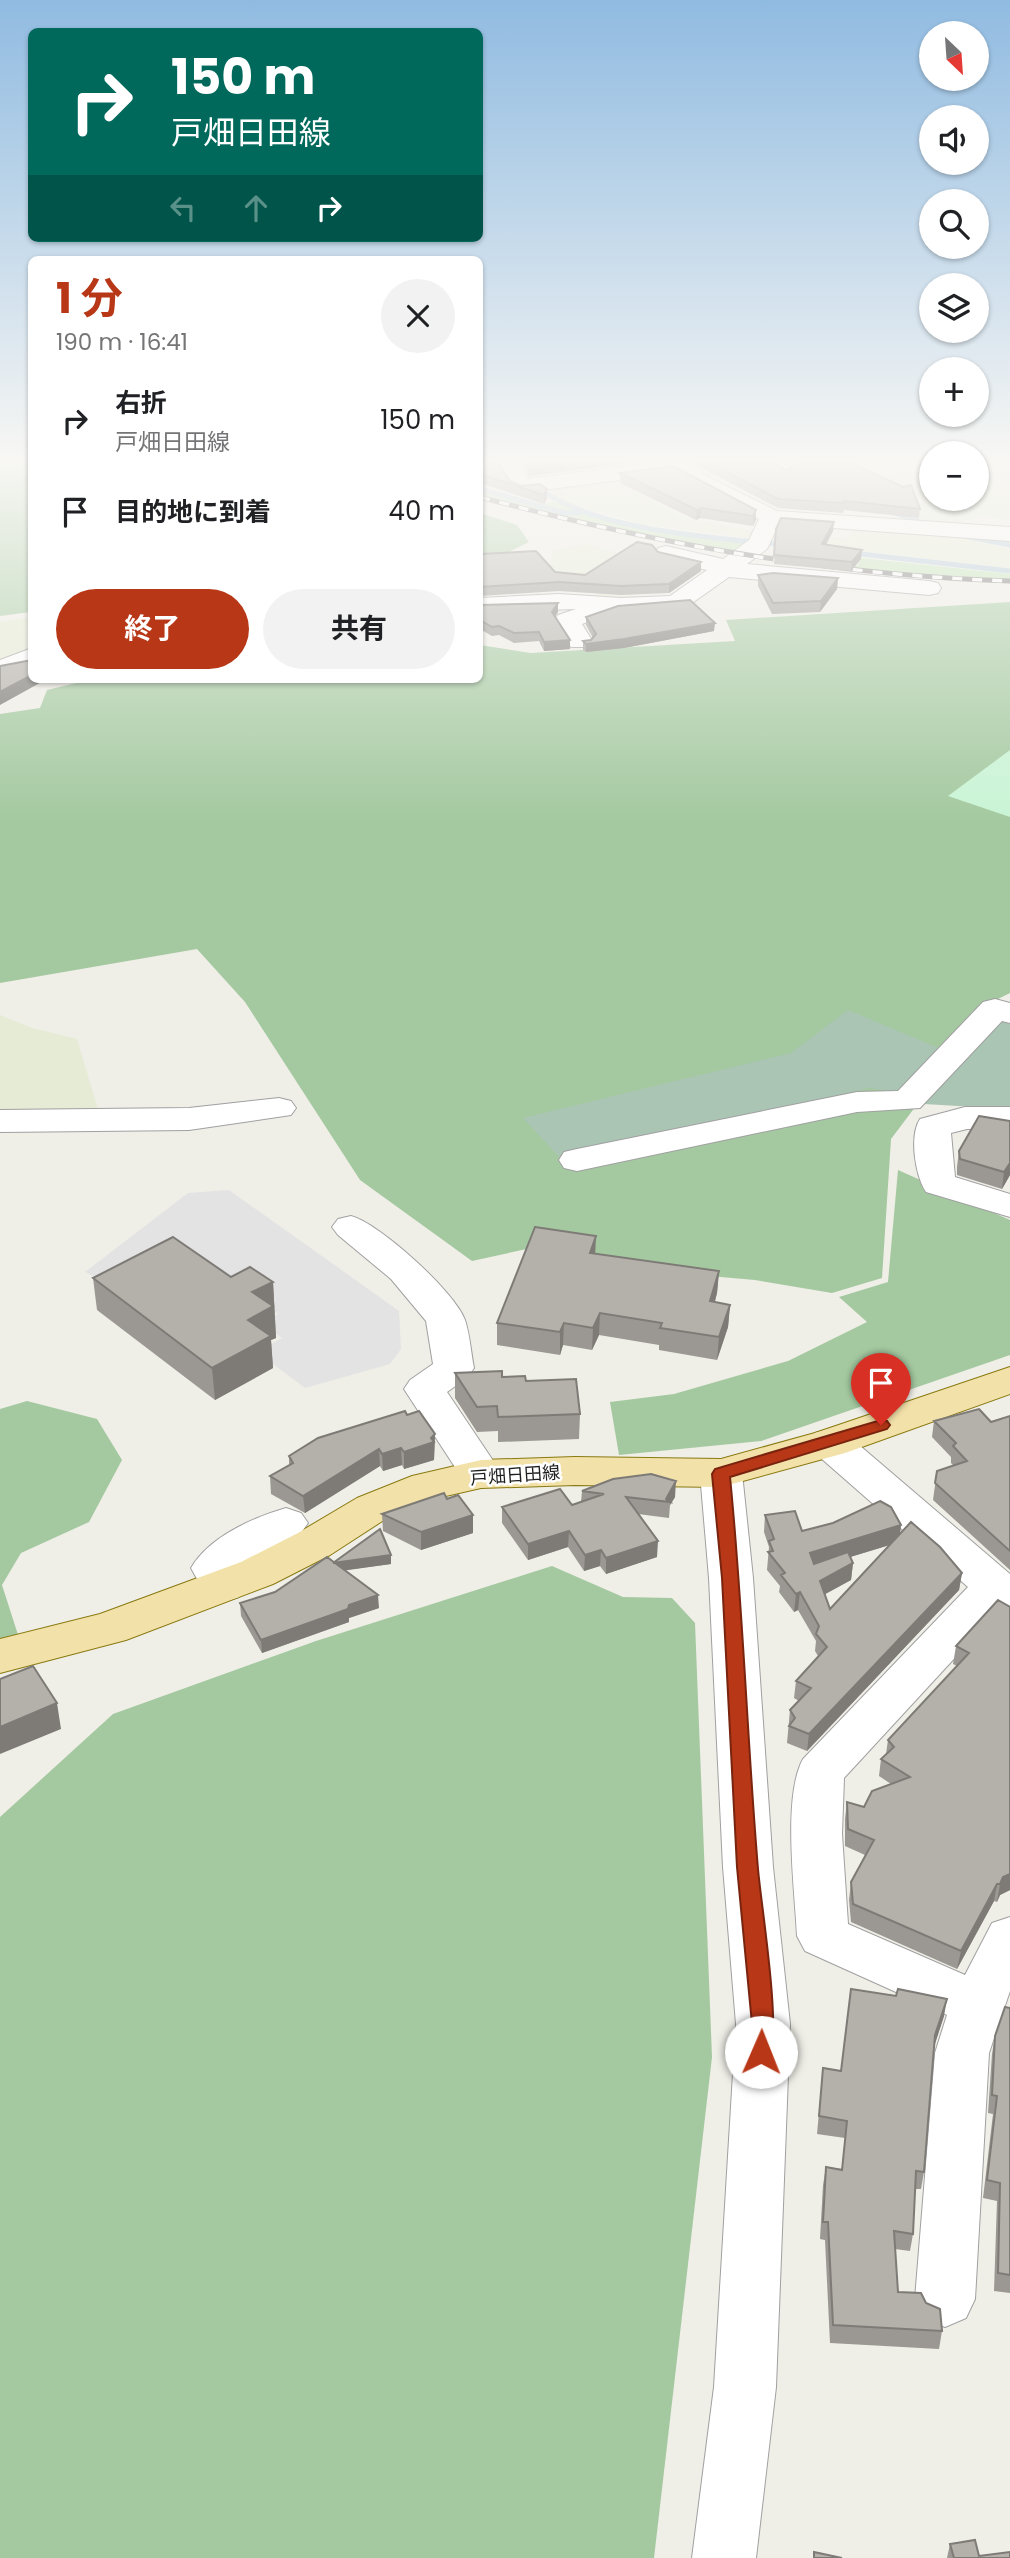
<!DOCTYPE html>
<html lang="ja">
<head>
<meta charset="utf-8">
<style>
  body { margin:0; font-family:Poppins,"Noto Sans JP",sans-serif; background:#f2f2f2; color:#202124; height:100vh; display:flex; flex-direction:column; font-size:26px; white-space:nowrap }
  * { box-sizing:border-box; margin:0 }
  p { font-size:23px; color:#757577 }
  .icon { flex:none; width:38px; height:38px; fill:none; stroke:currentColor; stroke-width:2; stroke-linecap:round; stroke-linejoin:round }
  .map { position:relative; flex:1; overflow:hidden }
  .panel { position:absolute; left:28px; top:256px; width:455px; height:427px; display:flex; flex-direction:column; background:#fff; border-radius:10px; box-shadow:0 2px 5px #0004 }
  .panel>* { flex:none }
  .hud { position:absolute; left:28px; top:28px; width:455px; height:214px; border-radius:10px; box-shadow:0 2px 5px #0004; background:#00695c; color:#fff; overflow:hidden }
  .needle { width:46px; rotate:155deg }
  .buttons { position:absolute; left:919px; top:21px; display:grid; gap:14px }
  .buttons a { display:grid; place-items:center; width:70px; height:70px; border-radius:50%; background:#fff; box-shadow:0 2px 5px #0004; font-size:35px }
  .pin { position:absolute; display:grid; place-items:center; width:60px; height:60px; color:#fff; margin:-72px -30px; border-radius:50% 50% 50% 0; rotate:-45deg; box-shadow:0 0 7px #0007 }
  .pin .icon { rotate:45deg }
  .me { position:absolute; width:77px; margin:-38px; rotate:1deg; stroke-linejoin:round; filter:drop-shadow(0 0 5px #0008) }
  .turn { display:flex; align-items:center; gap:24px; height:147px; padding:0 28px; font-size:32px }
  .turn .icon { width:91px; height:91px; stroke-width:2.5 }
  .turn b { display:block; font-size:49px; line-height:60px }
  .lanes { display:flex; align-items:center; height:66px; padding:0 28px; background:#0003; justify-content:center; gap:35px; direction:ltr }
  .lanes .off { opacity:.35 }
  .round { display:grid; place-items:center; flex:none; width:74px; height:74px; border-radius:37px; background:#f2f2f2 }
  .headline { display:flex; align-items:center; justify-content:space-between; height:119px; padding:0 28px }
  h1 { font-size:42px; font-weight:700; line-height:52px; color:#b83717 }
  .button { display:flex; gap:14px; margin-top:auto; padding:14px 28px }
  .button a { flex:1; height:80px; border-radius:42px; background:#b83717; color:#fff; font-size:28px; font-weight:700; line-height:80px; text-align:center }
  .button a+a { background:#f2f2f2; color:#202124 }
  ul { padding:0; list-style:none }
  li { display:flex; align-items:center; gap:21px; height:91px; padding:0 28px }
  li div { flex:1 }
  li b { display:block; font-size:26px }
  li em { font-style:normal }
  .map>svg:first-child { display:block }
  .farmland { fill:#e5ebd4 }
  .grass { fill:#c0e3b2 }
  .forest { fill:#a4c9a0 }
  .cemetery { fill:#aac5b4 }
  .park { fill:#c9f4d5 }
  .parking { fill:#e3e3e3 }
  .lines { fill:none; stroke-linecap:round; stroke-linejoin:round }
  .stream { stroke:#acc5d7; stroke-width:5 }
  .minor-casing { stroke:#a0a0a0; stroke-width:2 }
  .major-casing { stroke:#897a11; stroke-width:2 }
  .minor { fill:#fff; fill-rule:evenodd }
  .major { fill:#f2e1a9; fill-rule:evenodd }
  .rail-casing { stroke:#6d6d6d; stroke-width:5 }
  .rail { stroke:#fff; stroke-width:3.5; stroke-dasharray:10; stroke-linecap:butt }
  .wall { fill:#9b9792; fill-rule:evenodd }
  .shaded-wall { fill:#7e7b77 }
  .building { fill:#b4b0aa; stroke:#7e7b77; stroke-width:2 }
  .route { fill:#b83717; stroke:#78240f; stroke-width:2 }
  .labels { text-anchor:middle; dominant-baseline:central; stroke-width:5; stroke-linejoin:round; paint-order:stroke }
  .street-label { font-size:18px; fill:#1f1f1f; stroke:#fff }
</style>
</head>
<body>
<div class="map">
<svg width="1010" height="2558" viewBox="0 0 1010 2558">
  <rect width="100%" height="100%" fill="#efeee7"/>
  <path class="farmland" d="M820 463H931V499H976L977 463H1010V520L981 516 946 526 909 516 901 511 926 502Z
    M607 477 686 518 757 532V539L641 524 566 503 541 486Z
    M854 526 938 532 1010 549V568L769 541 773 532 849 539Z
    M585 544 637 558 623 586 641 603 598 602 594 582 547 579 554 551Z
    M31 617V651L0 662V622Z
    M0 1015 32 1028 77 1039 99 1113 0 1118Z"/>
  <path class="grass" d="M480 488 538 504 553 502 635 527 752 543 739 555 601 527 480 494Z
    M752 553 857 566 862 558 1010 574V579L872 572 749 557Z"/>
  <path class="forest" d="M0 463H32L31 612 0 616Z
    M480 513 517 525 529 542 500 556 480 561Z
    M1010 602V993L996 1000 891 1139 882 1278 832 1293 755 1280 652 1271 545 1245 472 1261 360 1180 245 1002 197 949 0 983V714L40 708 47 690 93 679H480V645L531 653 735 641 726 620Z
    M898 1170 1010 1220V1355L761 1441 619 1455 610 1402 674 1394 788 1361 867 1322 839 1297 888 1282Z
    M27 1401 97 1419 122 1460 89 1522 21 1553 2 1585 20 1641 0 1648V1409Z
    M552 1566 623 1597 672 1598 695 1623 712 2057 654 2558H0V1817L113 1714 316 1641Z"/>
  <path class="cemetery" d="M848 1010 941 1049 905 1093 869 1088 561 1159 523 1118 791 1053Z
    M1001 1016 1010 1018V1109L924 1104Z"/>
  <path class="park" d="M1010 750V817L948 796Z"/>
  <path class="parking" d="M229 1190 399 1311 401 1349 390 1364 305 1388 257 1352 282 1338 261 1323 278 1314 192 1254 120 1289 85 1272 188 1193Z"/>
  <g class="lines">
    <path class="stream" d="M522 463C526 470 529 481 536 486 591 531 716 538 786 545
      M480 489 565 513H579
      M891 512 924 523
      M960 535 1010 545
      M852 553 1010 571"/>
    <defs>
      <path id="minor" d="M499 463H521L527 479 650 463H687L704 475 777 511 1010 527V541L779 524 767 549 747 564 929 581 938 583 941 588 938 593 929 595 729 577 685 608 617 612 582 624 593 642 589 647H571L554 620 558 615 576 609 480 612V598L559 594 621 598 670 596 707 570 658 558 654 553 658 548 666 546 723 559 749 540 759 519 672 473 521 493C507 489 503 476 499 463Z
        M763 463H790L798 470 787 477Z
        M32 648V665L0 677V660Z
        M995 999 1010 1003V1023L1002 1021 920 1108 857 1112 577 1171 564 1168 559 1160 564 1152 577 1149 857 1092 898 1091 983 1002Z
        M279 1098 291 1101 296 1108 291 1115 189 1130 0 1132V1110L189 1108Z
        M965 1107H1010V1129H967L951 1133 955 1177 1010 1194V1217L926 1192C915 1175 909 1136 920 1119Z
        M351 1216C379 1223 455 1292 465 1320 470 1335 471 1353 474 1368L468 1377 447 1392 502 1474 496 1484 481 1488 466 1484 404 1389 410 1380 433 1364 426 1321 391 1279 338 1235 332 1227 338 1219Z
        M830 1429 845 1433 1010 1574V1615L998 1611 844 1778 842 1834 848 1924 965 1975 992 1923 1010 1917V1991L989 2053 975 2299 966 2318 945 2327 924 2318 915 2299 935 2053 947 2015 805 1951 797 1936C795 1891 782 1797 803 1759L968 1587 815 1453 809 1443 815 1433Z
        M721 1459 736 1463 742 1473 753 1578 773 1867 790 2024 776 2387 756 2558H692L714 2387 736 2024 723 1867 709 1578 700 1473 706 1463Z
        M286 1508 301 1513 308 1523 301 1533 242 1565 237 1570 245 1586 239 1597 223 1602 207 1597 191 1568C209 1537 252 1518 286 1508Z"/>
      <path id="major" d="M1010 1367V1394L845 1453 721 1487 575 1485 481 1488 424 1501 387 1518 330 1555 273 1584 126 1640 0 1673V1639L100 1614 241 1562 298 1533 357 1498 412 1476 481 1460 575 1457 721 1459 815 1433Z"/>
    </defs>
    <use href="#minor" class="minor-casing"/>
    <use href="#major" class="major-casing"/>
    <use href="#minor" class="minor"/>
    <use href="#major" class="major"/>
    <defs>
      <path id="rail" d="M480 497C655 544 829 575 1010 581"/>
    </defs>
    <use href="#rail" class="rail-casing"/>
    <use href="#rail" class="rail"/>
  </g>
  <path class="wall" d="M480 463 502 469 510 481 521 486 547 489V498L544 504 480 483Z
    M523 463H629L529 476Z
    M692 463H774L786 470 795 465 794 463H831L920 509 919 518 844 510 843 513 778 508Z
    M620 473 756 510V520L753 526 700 518 696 520 620 483Z
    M776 529 833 531 826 545 861 559 851 571 774 564Z
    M658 552 701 571 669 593 621 595 559 591 480 596V562L555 572 585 575Z
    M758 575 838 578 837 589 820 612 772 614 758 586Z
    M480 601V605L558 612 555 617 570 640V649L544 651 539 641 514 643 499 635 492 636 480 629Z
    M586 617 714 631 624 648 586 652 583 650V641L591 640 593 638 586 625Z
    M959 1151 1010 1175 1002 1189 957 1175V1167Z
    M595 1254 719 1271 717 1293 715 1302 730 1305 728 1327 717 1360 659 1350V1345L599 1335 592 1350 563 1345 560 1355 497 1345V1323Z
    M231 1277 273 1282 276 1338 271 1340 273 1368 215 1400 97 1310 93 1278Z
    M455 1373 502 1377 580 1414 579 1439 498 1442V1431L477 1432 455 1398Z
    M407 1415 435 1434 434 1460 404 1469 402 1465 383 1471 380 1466 305 1513 271 1494 270 1476 289 1465V1456Z
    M1010 1416V1570L933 1500 937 1471 954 1466 951 1463V1457L932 1437 934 1421 991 1422Z
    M582 1491 675 1497 670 1505 669 1518 638 1514 657 1557 606 1574 600 1566 584 1571 568 1547 528 1560 502 1523V1507L572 1505 581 1502Z
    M382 1514 473 1533 421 1550 383 1531Z
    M765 1515 802 1531 901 1525 900 1534 962 1573 959 1590 807 1751 787 1743 790 1710 799 1701 794 1698 796 1681 818 1656 815 1651 816 1641 798 1610 794 1612 779 1592 780 1586 767 1570 769 1547 764 1532ZM890 1545 830 1609 825 1594 851 1580 853 1563 850 1557Z
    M391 1555V1564L345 1570 379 1608 349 1618V1622L262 1653 241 1616 240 1603 275 1592 334 1562Z
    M1010 1607V1890L1000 1895 997 1902 994 1901 957 1969 851 1922 849 1900 851 1882 865 1855 845 1846V1819L847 1802 864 1807 891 1784 879 1776 881 1759 886 1754 888 1740 957 1666 953 1664 956 1646Z
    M1010 2008V2293L994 2291 997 2201 983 2198 993 2114 988 2113 992 2054 995 2036Z
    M944 2016 934 2046 924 2172 921 2189H915L913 2234 910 2251 895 2249 898 2292 942 2331 939 2349 830 2343 825 2240 820 2239 823 2185 826 2167 842 2169 845 2138 817 2134 823 2068 841 2071Z
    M950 2544 979 2556 1010 2558H947Z"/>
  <path class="shaded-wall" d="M559 463H629L529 476V467Z
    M547 489V498L544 504V495Z
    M701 508 700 518 696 520 697 510Z
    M756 510V520L753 526V516Z
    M834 522 833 531 821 553 822 544Z
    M862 550 861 559 851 571 852 562Z
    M701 562V571L669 593V584Z
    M838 578 837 589 820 612 821 601Z
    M558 603V612L552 621V612Z
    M715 623 714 631 624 648 586 652V644Z
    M570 640V649L544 651V642Z
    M32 675V679H47L0 705V692Z
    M1010 1163V1175L1002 1189 1004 1172Z
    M596 1236 595 1258 590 1253Z
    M719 1271 717 1293 708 1324 710 1301Z
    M273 1282 276 1338 271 1340 273 1368 215 1400 212 1368 252 1292Z
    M730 1305 728 1327 717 1360 719 1337Z
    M600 1313 599 1335 592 1350 593 1328Z
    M564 1323 563 1345 560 1355V1332Z
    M435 1434 434 1460 404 1469V1452L431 1438Z
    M401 1448 402 1465 383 1471 382 1454Z
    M379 1449 380 1466 305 1513 303 1496Z
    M676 1481 675 1497 670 1505V1502L666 1499Z
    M473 1515V1533L421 1550V1532Z
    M901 1525 899 1542 808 1570 810 1553Z
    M569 1531 568 1547 528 1560V1544Z
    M658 1541 657 1557 606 1574V1558Z
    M601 1550 600 1566 584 1571 585 1555Z
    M391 1555V1564L334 1572 333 1563Z
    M853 1563 851 1580 818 1598 820 1581Z
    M962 1573 959 1590 807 1751 809 1734Z
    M800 1592 798 1610 794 1612 796 1594Z
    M378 1595 379 1608 349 1618V1622L262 1653 261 1640 349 1605Z
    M57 1703 61 1729 0 1754V1727Z
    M1010 1874V1890L1000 1895 997 1902 1000 1884 1003 1877Z
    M997 1884 994 1901 957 1969 961 1951Z
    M947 1999 944 2016 932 2053 935 2035Z"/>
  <path class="building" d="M480 463H500L502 469 510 481 521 486 540 484 547 489 544 495 480 474Z
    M527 463H559L529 467Z
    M710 463H774L786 470 798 463H831L833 464 851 463 903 487 911 485 920 509 845 501 844 503 778 499Z
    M673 466 756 510 753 516 701 508 697 510 620 473Z
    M781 518 834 522 822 544 862 550 852 562 774 555 776 529Z
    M637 542 652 545 658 552 701 562 669 584 621 586 559 582 480 587V562L481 554 536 551 555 572 585 575Z
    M773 573 838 578 821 601 773 603 758 575Z
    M690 600 715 623 624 639 586 644 583 641 591 640 596 634 586 617 618 606Z
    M480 601V605L558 603 552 612 570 640 544 642 539 632 514 633 499 626 492 627 480 620Z
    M32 660V675L0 692V666Z
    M979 1116 1010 1121V1163L1004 1172 960 1159 959 1151Z
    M535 1227 596 1236 590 1253 719 1271 710 1301 730 1305 719 1337 660 1328 662 1323 600 1313 593 1328 564 1323 560 1332 497 1323Z
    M173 1237 231 1277 250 1267 273 1282 252 1292 273 1306 248 1320 271 1336 212 1368 93 1278Z
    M502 1371V1377L525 1376 526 1381 576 1379 580 1414 498 1417 497 1406 477 1407 455 1373Z
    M979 1409 991 1422 1010 1416V1551L935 1483 937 1471 967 1461 953 1446 956 1443 934 1421Z
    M405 1411 407 1415 419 1411 435 1434 431 1438 434 1442 404 1452 401 1448 382 1454 379 1449 303 1496 270 1476 293 1463 289 1456 318 1438Z
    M651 1474 676 1481 666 1499 670 1502 626 1497 658 1541 606 1558 601 1550 585 1555 569 1531 528 1544 502 1507 560 1489 572 1505 604 1494 582 1491 613 1479Z
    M444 1493 447 1499 458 1495 473 1515 421 1532 382 1514Z
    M880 1501 891 1507 901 1525 810 1553 814 1564 848 1552 853 1563 820 1581 830 1609 911 1522 940 1547 962 1573 809 1734 789 1726 795 1718 790 1710 811 1688 796 1681 827 1647 816 1634 819 1626 800 1592 796 1594 781 1575 785 1573 768 1552 773 1551 769 1541 774 1539 765 1515 795 1511 802 1531 833 1523Z
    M380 1529 391 1555 333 1563Z
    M327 1557 378 1595 349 1605 348 1609 261 1640 240 1603 275 1592Z
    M998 1600 1010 1607V1874L1003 1877 1000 1884H997L961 1951 853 1904 851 1882 874 1840 848 1829 847 1802 864 1807 872 1791 910 1777 881 1759 894 1747 888 1740 969 1653 956 1646Z
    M33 1666 57 1703 0 1727V1679Z
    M851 1989 896 1996 898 1989 947 1999 935 2035 924 2172 916 2171 913 2234 894 2231 898 2292 921 2293 926 2303 940 2309 942 2331 833 2325 828 2222H823L826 2167 842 2170 847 2121 819 2116 823 2068 841 2071Z
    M1005 2007 1010 2008V2275L998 2273 1000 2183 987 2180 997 2096 992 2095 995 2036Z
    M975 2540 979 2556 1010 2552V2558H954L950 2544Z
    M814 2552 842 2558H814Z"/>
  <linearGradient id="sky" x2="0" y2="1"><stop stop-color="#90bbe1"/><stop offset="0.56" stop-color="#f8f7f4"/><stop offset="1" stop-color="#f8f7f4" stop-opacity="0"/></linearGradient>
  <rect width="1010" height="821" fill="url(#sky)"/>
  <path class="route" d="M881 1420 887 1421 890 1425 887 1429 730 1477C743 1607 747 1738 758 1869 761 1905 782 2032 769 2058L761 2061 753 2058 750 2052 752 2024 737 1867 722 1578 712 1474 715 1469Z"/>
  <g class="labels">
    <g class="street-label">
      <text transform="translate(515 1475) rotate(-4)">戸畑日田線</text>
    </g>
  </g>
</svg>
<div class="buttons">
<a><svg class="needle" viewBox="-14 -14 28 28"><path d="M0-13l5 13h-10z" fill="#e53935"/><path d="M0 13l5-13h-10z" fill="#757577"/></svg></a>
<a><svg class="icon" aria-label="sound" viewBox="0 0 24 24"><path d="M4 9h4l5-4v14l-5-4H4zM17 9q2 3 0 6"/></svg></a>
<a><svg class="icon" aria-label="search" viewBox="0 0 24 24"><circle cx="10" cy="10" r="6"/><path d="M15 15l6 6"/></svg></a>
<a><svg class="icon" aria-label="layers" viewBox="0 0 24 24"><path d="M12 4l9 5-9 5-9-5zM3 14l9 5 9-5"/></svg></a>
<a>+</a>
<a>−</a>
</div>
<div class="pin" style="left:881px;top:1425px;background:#d93025"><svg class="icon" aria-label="arrive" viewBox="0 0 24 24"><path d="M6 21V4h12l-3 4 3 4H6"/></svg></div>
<svg class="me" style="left:761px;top:2052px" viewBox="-20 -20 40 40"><circle r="19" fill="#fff"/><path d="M0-13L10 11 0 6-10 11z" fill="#b83717"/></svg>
<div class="hud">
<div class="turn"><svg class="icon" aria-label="right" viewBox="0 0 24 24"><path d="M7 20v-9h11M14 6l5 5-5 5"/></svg><div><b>150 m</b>戸畑日田線</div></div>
<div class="lanes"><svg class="icon off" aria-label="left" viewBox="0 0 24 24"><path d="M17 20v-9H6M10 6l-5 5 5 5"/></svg><svg class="icon off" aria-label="ahead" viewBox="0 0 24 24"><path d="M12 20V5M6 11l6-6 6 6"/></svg><svg class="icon" aria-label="right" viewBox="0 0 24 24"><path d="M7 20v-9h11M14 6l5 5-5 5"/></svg></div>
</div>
<section class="panel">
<div class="headline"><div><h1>1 分</h1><p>190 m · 16:41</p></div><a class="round"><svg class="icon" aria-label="close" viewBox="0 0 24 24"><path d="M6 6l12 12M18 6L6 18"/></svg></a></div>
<ul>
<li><svg class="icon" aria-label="right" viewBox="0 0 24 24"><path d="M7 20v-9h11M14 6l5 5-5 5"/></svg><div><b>右折</b><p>戸畑日田線</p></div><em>150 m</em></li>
<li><svg class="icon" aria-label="arrive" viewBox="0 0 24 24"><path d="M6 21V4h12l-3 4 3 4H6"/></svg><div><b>目的地に到着</b></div><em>40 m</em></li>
</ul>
<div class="button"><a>終了</a><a>共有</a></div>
</section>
</div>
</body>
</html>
